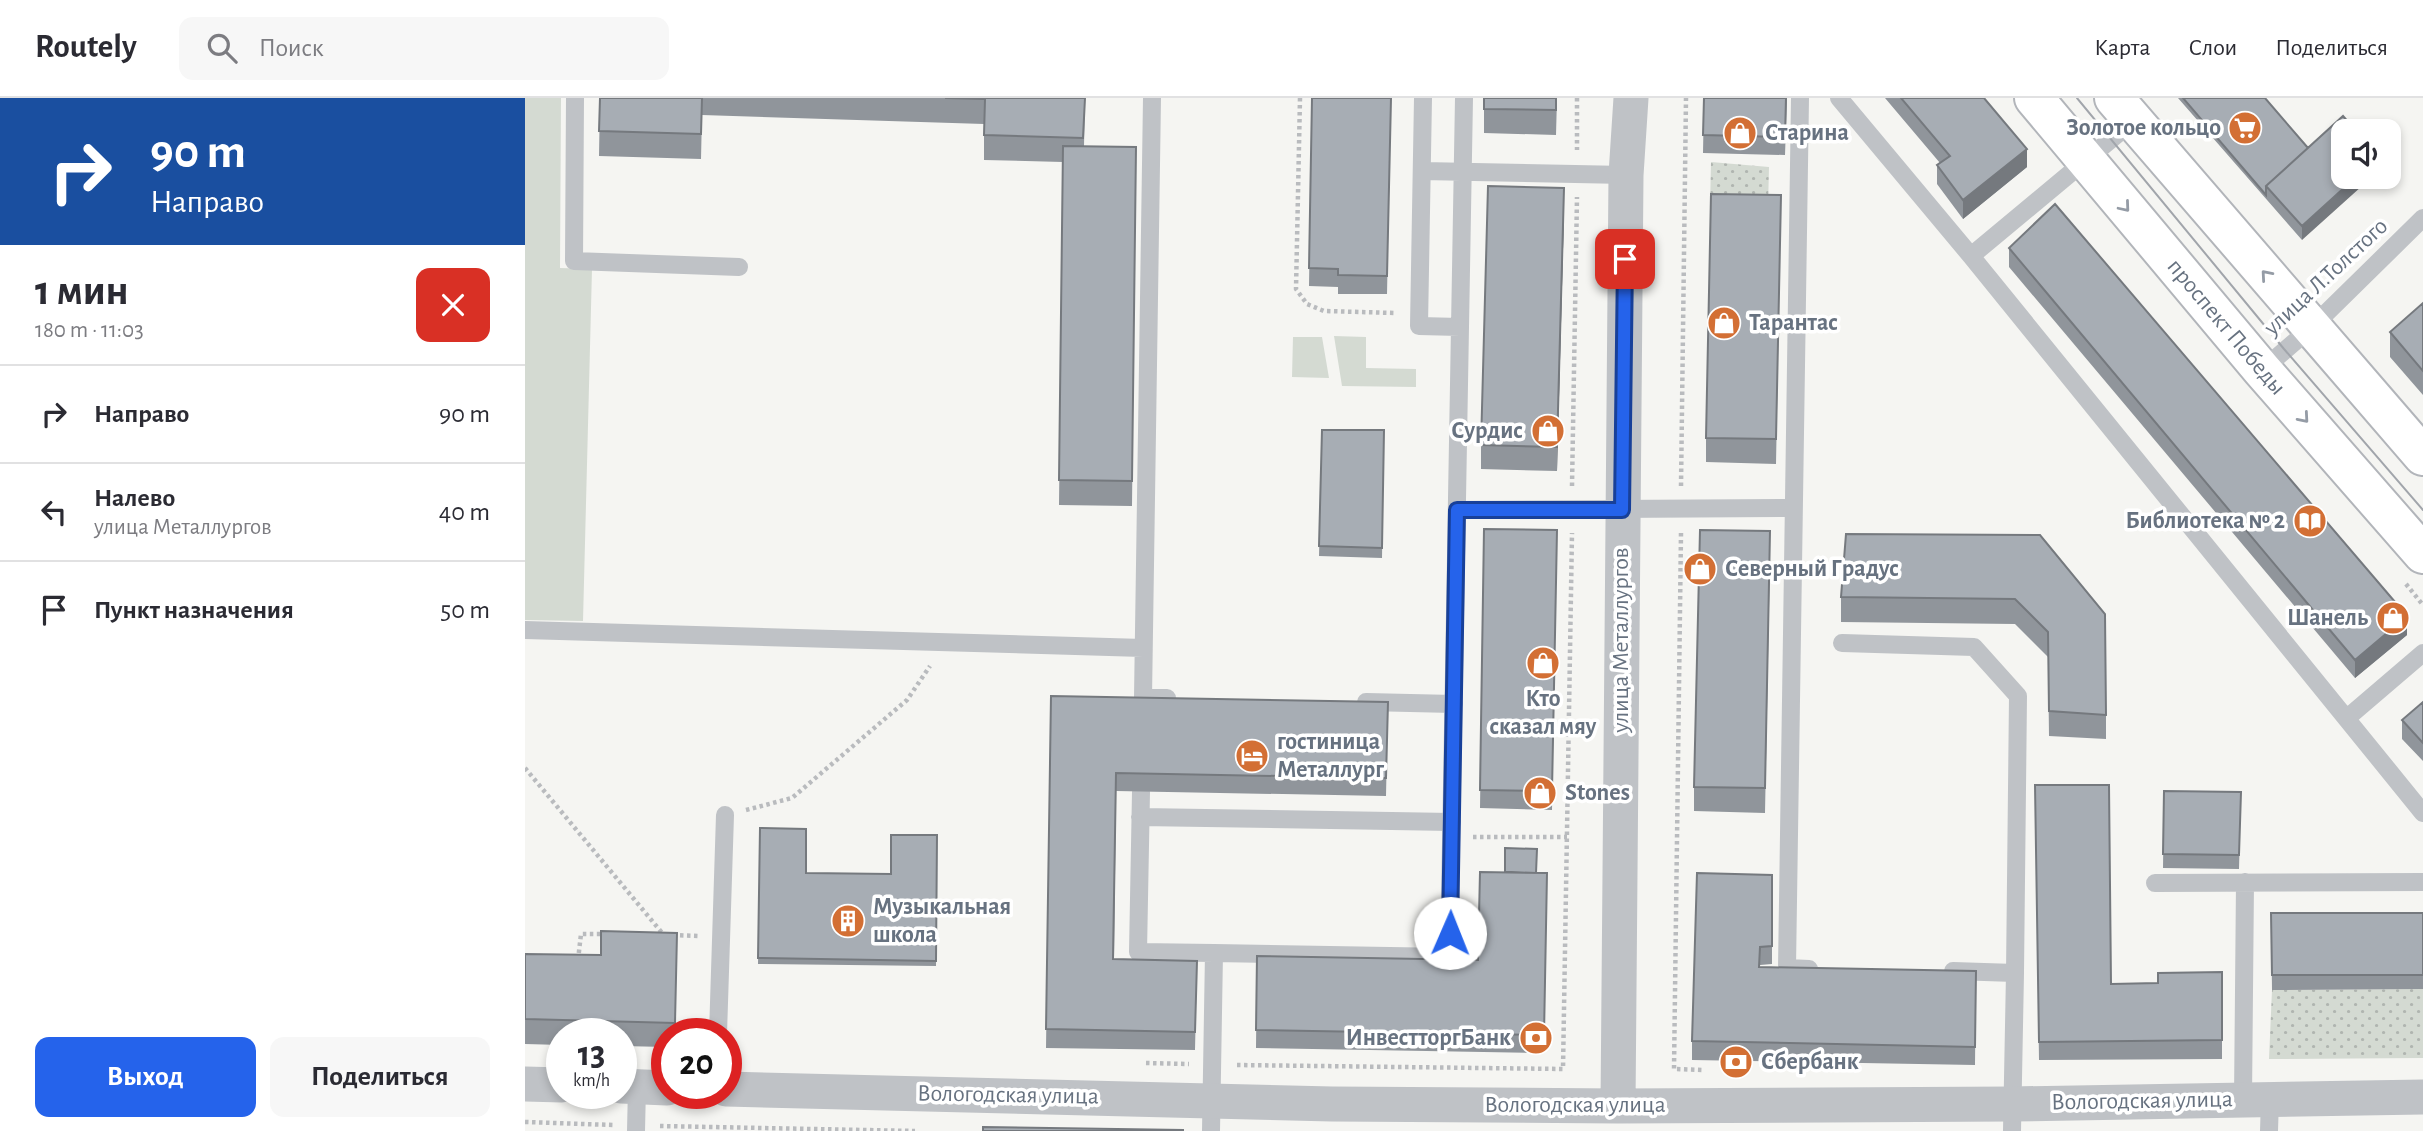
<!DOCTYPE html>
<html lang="ru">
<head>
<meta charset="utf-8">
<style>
  body { margin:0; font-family:"Alegreya Sans",sans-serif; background:#f7f7f7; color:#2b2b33; height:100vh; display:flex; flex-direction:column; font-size:26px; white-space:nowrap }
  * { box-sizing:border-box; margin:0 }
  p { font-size:23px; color:#7c7c81 }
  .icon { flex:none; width:38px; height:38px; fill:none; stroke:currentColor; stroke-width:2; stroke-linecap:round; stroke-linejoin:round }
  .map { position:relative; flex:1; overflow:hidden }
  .side { display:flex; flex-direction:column; background:#fff; width:525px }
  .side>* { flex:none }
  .hud { background:#1a4fa0; color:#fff; overflow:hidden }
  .fabs { position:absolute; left:1806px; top:21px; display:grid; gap:14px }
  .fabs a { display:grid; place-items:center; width:70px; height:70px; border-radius:14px; background:#fff; box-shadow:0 4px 10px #0003; font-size:35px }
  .speed { position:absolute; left:21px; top:920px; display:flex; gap:14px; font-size:35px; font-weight:700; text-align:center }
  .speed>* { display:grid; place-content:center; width:91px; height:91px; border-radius:50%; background:#fff; box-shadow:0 4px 10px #0003; line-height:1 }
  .speed small { font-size:18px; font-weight:400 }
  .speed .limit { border:10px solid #d22; background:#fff; color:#111 }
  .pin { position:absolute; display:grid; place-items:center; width:60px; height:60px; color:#fff; margin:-30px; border-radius:14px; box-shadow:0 4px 10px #0006 }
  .me { position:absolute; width:77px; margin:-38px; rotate:1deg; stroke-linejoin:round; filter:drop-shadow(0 0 5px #0008) }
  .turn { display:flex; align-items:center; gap:24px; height:147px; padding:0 35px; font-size:32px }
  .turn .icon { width:91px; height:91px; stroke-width:2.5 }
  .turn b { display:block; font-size:49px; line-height:60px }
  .round { display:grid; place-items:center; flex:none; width:74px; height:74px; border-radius:14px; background:#f7f7f7 }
  .head { display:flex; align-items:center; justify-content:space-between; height:119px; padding:0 35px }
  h1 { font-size:42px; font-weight:700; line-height:52px }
  .action { display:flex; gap:14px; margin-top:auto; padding:14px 35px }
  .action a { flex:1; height:80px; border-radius:14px; background:#2563eb; color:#fff; font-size:28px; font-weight:700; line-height:80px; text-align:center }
  .action a+a { background:#f7f7f7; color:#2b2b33 }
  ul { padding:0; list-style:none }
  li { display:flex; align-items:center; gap:21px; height:98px; padding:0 35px; border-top:2px solid #e1e1e2 }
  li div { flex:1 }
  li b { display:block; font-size:26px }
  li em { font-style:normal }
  header { display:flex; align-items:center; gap:42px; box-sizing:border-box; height:98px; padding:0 35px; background:#fff; border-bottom:2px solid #e1e1e2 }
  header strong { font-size:33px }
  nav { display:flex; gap:38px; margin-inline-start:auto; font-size:24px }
  .search { width:490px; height:63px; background:#f7f7f7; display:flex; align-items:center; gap:18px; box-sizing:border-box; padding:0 24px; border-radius:14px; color:#7c7c81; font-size:26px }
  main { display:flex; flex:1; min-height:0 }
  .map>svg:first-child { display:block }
  .grass { fill:url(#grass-dots) }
  .green { fill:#d4dad2 }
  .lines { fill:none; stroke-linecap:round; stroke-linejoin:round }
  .secondary-casing { stroke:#b2b5ba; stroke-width:42 }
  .path { stroke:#b9bbbe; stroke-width:4.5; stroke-dasharray:3.5 3.5; stroke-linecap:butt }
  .lane { stroke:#bfc2c6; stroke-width:18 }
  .street { stroke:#bfc2c6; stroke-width:35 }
  .secondary { stroke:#fff; stroke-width:38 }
  .tram { stroke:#a1a5ab; stroke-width:2 }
  .wall { fill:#90959b }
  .shaded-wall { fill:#75797e }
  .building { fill:#a7adb4; stroke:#75797e; stroke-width:2 }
  .oneway { stroke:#959ca6 }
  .route-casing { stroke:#184099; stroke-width:18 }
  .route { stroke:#2563eb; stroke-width:12 }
  .labels { text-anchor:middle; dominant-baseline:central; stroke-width:7; stroke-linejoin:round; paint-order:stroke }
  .poi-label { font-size:24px; font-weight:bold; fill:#677280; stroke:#fff; text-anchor:start }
  .street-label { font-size:24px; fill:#677280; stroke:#fff }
</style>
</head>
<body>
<header>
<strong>Routely</strong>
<div class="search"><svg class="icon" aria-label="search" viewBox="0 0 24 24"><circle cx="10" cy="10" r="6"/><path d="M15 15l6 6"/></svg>Поиск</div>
<nav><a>Карта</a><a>Слои</a><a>Поделиться</a></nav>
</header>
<main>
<section class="side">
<div class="hud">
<div class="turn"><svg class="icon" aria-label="right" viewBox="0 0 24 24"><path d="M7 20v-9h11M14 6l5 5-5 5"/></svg><div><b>90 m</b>Направо</div></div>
</div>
<div class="head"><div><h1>1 мин</h1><p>180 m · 11:03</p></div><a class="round" style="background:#d93025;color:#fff"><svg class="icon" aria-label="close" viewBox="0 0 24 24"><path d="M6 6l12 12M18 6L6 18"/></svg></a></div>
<ul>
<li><svg class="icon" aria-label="right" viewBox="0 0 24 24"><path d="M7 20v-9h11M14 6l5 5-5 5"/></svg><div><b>Направо</b></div><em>90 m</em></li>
<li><svg class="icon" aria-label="left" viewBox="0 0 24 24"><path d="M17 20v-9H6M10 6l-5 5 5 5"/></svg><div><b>Налево</b><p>улица Металлургов</p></div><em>40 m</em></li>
<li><svg class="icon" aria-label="arrive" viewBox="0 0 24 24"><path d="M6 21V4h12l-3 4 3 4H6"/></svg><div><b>Пункт назначения</b></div><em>50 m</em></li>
</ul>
<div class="action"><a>Выход</a><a>Поделиться</a></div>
</section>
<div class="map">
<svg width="1898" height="1033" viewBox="0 0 1898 1033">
  <defs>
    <pattern id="grass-dots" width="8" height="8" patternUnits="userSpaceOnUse" patternTransform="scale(1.75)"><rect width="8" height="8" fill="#d4dad2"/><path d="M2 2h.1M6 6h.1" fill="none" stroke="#b0b5b0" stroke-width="1.8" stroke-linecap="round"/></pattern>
  </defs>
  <rect width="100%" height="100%" fill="#f5f5f2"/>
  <path class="grass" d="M1186 64 1244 69 1243 110 1185 109Z
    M1898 891V960L1744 961 1747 892Z"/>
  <path class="green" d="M0 0H36L35 170 67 171 58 523 0 522Z
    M809 238 841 239V270L891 271V289L817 288Z
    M768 239H797L804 280 767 279Z"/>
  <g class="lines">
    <defs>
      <g id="secondary">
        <path id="s1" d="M1509 0 1737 272 1898 456"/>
        <path d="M1589 0 1898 358"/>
      </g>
    </defs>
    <use href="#secondary" class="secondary-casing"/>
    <path class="path" d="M775 0 771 191 782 206 799 213 871 215
      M1052 0V52
      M1047 388 1052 99
      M1156 388 1161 0
      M1156 435 1149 971 1178 972
      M1881 486 1898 507
      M0 670 138 836
      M221 712 267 700 382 602 405 568
      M948 739H1042
      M148 837 175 838
      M53 862 56 836H80
      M621 965 664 966
      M712 967 1038 971 1047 435
      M0 1024 88 1027
      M135 1028 390 1033"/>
    <path class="lane" d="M50 0 49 163 214 169
      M627 0 618 600H642
      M898 0 894 228 935 229
      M1275 0 1262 870 1284 871
      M1314 0 1446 158 1898 715
      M897 73 1101 77
      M1446 158 1608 23
      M1737 272 1787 229 1898 120
      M932 412 1268 410
      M0 532 618 550
      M1317 545 1449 549 1493 598 1490 875
      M841 604 929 606
      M1822 620 1898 555
      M616 694 613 854 689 855
      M615 719 927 724
      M1630 785 1898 784
      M1428 873 1490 875 1487 1033
      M193 936 200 717
      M1718 1002 1720 784
      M111 1033 112 989
      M686 1033 689 855 924 859 939 0
      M1744 1033 1745 1001"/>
    <path class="street" d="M0 986 37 987
      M96 988 142 990
      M201 991 807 1006 1093 1008 1487 1006 1898 999
      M1093 1008 1101 77 1106 0"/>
    <use href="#secondary" class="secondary"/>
    <path class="tram" d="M1552 0 1759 251 1898 412"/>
  </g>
  <path class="wall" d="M75 0H560L559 48 611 49 607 408 534 407 538 64 459 62V26L177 17 176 61 74 58Z
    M787 0H866L862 196H813V189L784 188Z
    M959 0H1032L1031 37 959 35Z
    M1179 0H1262L1260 57 1178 55Z
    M1360 0H1459L1502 69 1438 121 1412 86V67L1415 65Z
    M1653 0H1740L1783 50 1777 142Z
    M1256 97 1251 366 1181 364V340Z
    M1039 115 1032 373 956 371V347Z
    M1484 150 1882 537 1830 580 1484 169Z
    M1898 205V297L1865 259V234Z
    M797 332H859L857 460 794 458Z
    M959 431 1032 432 1027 712 955 710Z
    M1515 437 1581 617V641L1524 638 1523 559 1490 526 1316 524V499Z
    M1245 458 1240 715 1169 713V689Z
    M526 598 863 604 861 698 591 693 589 861 672 863 670 952 521 950Z
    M1898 604V663L1877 641V622Z
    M1510 687 1586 886 1633 885 1697 874V961L1514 962Z
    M1639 693 1716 694 1714 771 1638 770Z
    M235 730 281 775 366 776 412 737 411 868 233 866Z
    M1011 775H1022L1019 955 731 950 732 858 953 862Z
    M1247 777V866L1235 867V869L1451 873 1450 967 1167 962V943Z
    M1746 815H1898V891L1747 892Z
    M152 835 150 936H142V949L96 948V936H37V947L0 946V856L76 857Z"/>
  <path class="shaded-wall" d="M1502 51V69L1438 121V102Z
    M1831 79H1847L1777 142V128Z
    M1039 90V115L1032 373V349Z
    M1882 518V537L1830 580V562Z"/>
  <path class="building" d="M75 0H177L176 36 74 33Z
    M420 0H560L558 40 459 37 460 1Z
    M787 0H866L862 178 813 177V171L784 170Z
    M959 0H1031V12L959 11Z
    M1179 0H1261L1260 39 1178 37Z
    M1376 0H1459L1502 51 1438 102 1412 67 1425 58Z
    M1658 0H1740L1783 50 1741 88V97Z
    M1818 18 1831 33H1818V79H1831L1777 128 1741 88Z
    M538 48 611 49 607 383 534 382Z
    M963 88 1039 90 1032 349 956 347Z
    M1186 96 1256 97 1251 341 1181 340Z
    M1530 106 1882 518 1830 562 1484 150Z
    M1898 205V273L1865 234Z
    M797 332H859L857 450 794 448Z
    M959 431 1032 432 1027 693 955 692Z
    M1175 432 1245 433 1240 690 1169 689Z
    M1321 436 1515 437 1580 516 1581 617 1524 613 1523 534 1490 501 1316 499Z
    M526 598 863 604 861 680 591 675 588 861 672 863 670 934 521 931Z
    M1898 604V645L1877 622Z
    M1510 687H1584L1586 886 1633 885V875L1697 874V942L1514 944Z
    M1639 693 1716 694 1714 757 1638 756Z
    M235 730 281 731V775L366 776V737H412L411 863 233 860Z
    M980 750 1012 751 1011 775 980 774Z
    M955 774 1022 775 1019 937 731 932 732 858 953 862Z
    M1172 775 1247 777V848L1235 849 1234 869 1451 873 1450 949 1167 943Z
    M1746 815H1898V877H1747Z
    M76 833 152 835 150 925 0 921V856L76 857Z
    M458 1029 658 1032V1033H458Z"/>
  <defs><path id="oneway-chevron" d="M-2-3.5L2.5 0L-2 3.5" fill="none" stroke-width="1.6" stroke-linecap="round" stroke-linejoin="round" transform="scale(1.75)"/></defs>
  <g class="oneway">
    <use href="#oneway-chevron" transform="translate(1600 109) rotate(50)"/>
    <use href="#oneway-chevron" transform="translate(1741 177) rotate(-131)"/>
    <use href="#oneway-chevron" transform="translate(1779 320) rotate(49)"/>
  </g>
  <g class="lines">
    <defs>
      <path id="route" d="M925 835 932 412H1097L1100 161"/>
    </defs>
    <use href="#route" class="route-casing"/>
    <use href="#route" class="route"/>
  </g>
  <defs>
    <symbol id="supermarket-disc" viewBox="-11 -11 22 22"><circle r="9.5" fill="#d36f34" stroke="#fff"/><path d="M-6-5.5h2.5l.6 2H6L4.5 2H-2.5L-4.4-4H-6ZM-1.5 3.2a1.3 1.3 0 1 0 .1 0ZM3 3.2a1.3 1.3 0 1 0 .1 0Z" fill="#fff"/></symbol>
    <symbol id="shop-disc" viewBox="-11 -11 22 22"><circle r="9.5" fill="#d36f34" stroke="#fff"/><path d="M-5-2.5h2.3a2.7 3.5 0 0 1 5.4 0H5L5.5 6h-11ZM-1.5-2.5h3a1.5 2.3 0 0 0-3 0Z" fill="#fff"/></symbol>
    <symbol id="library-disc" viewBox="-11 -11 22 22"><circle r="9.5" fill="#d36f34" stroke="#fff"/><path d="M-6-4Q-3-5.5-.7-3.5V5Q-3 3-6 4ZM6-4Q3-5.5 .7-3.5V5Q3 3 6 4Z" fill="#fff"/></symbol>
    <symbol id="hotel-disc" viewBox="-11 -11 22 22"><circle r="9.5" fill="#d36f34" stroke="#fff"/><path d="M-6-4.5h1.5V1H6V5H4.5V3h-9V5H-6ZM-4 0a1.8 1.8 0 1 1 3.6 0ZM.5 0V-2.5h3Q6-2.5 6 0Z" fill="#fff"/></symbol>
    <symbol id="building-disc" viewBox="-11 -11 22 22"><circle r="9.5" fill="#d36f34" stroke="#fff"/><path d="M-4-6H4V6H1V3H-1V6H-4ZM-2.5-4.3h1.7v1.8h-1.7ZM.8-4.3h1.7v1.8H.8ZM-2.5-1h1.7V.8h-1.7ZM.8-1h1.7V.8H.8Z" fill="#fff"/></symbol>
    <symbol id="bank-disc" viewBox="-11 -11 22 22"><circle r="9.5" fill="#d36f34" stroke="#fff"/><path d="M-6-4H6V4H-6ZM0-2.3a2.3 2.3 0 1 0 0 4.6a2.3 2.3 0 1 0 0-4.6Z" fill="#fff"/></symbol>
  </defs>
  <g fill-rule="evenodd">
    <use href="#supermarket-disc" x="1701" y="11" width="38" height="38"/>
    <use href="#shop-disc" x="1196" y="16" width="38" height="38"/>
    <use href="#shop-disc" x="1180" y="206" width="38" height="38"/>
    <use href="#shop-disc" x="1004" y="314" width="38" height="38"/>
    <use href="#library-disc" x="1766" y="404" width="38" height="38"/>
    <use href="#shop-disc" x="1156" y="452" width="38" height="38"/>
    <use href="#shop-disc" x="1849" y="501" width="38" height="38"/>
    <use href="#shop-disc" x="999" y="546" width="38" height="38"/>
    <use href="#hotel-disc" x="708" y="639" width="38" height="38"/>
    <use href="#shop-disc" x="996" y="676" width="38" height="38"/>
    <use href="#building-disc" x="304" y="804" width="38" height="38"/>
    <use href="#bank-disc" x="992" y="921" width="38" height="38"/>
    <use href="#bank-disc" x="1192" y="945" width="38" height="38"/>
  </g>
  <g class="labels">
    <g class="poi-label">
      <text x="1696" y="30" text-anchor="end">Золотое кольцо</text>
      <text x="1240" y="35">Старина</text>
      <text x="1224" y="225">Тарантас</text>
      <text x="998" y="333" text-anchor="end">Сурдис</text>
      <text x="1760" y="423" text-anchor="end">Библиотека № 2</text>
      <text x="1200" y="471">Северный Градус</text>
      <text x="1843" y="520" text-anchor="end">Шанель</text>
      <text x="1018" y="601" text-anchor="middle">Кто<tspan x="1018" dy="28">сказал мяу</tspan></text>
      <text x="752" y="644">гостиница<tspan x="752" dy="28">Металлург</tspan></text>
      <text x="1040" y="695">Stones</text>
      <text x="348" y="809">Музыкальная<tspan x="348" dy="28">школа</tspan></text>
      <text x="986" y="940" text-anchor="end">ИнвестторгБанк</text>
      <text x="1236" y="964">Сбербанк</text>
    </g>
    <g class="street-label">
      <text transform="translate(1801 179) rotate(-43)">улица Л.Толстого</text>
      <text stroke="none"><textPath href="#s1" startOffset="299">проспект Победы</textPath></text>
      <text transform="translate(1096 542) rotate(-90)">улица Металлургов</text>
      <text transform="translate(483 997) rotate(1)">Вологодская улица</text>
      <text transform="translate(1617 1003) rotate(-1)">Вологодская улица</text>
      <text x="1050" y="1007">Вологодская улица</text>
    </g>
  </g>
</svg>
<div class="fabs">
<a><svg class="icon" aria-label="sound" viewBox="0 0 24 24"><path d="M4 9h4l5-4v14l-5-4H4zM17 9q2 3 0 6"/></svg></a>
</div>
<div class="speed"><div>13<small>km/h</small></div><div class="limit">20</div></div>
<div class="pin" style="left:1100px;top:161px;background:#d93025"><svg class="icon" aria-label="arrive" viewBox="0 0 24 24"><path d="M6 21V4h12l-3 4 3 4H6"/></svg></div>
<svg class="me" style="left:925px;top:835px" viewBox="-20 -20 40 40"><circle r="19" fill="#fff"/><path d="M0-13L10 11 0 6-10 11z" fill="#2563eb"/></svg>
</div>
</main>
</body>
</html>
